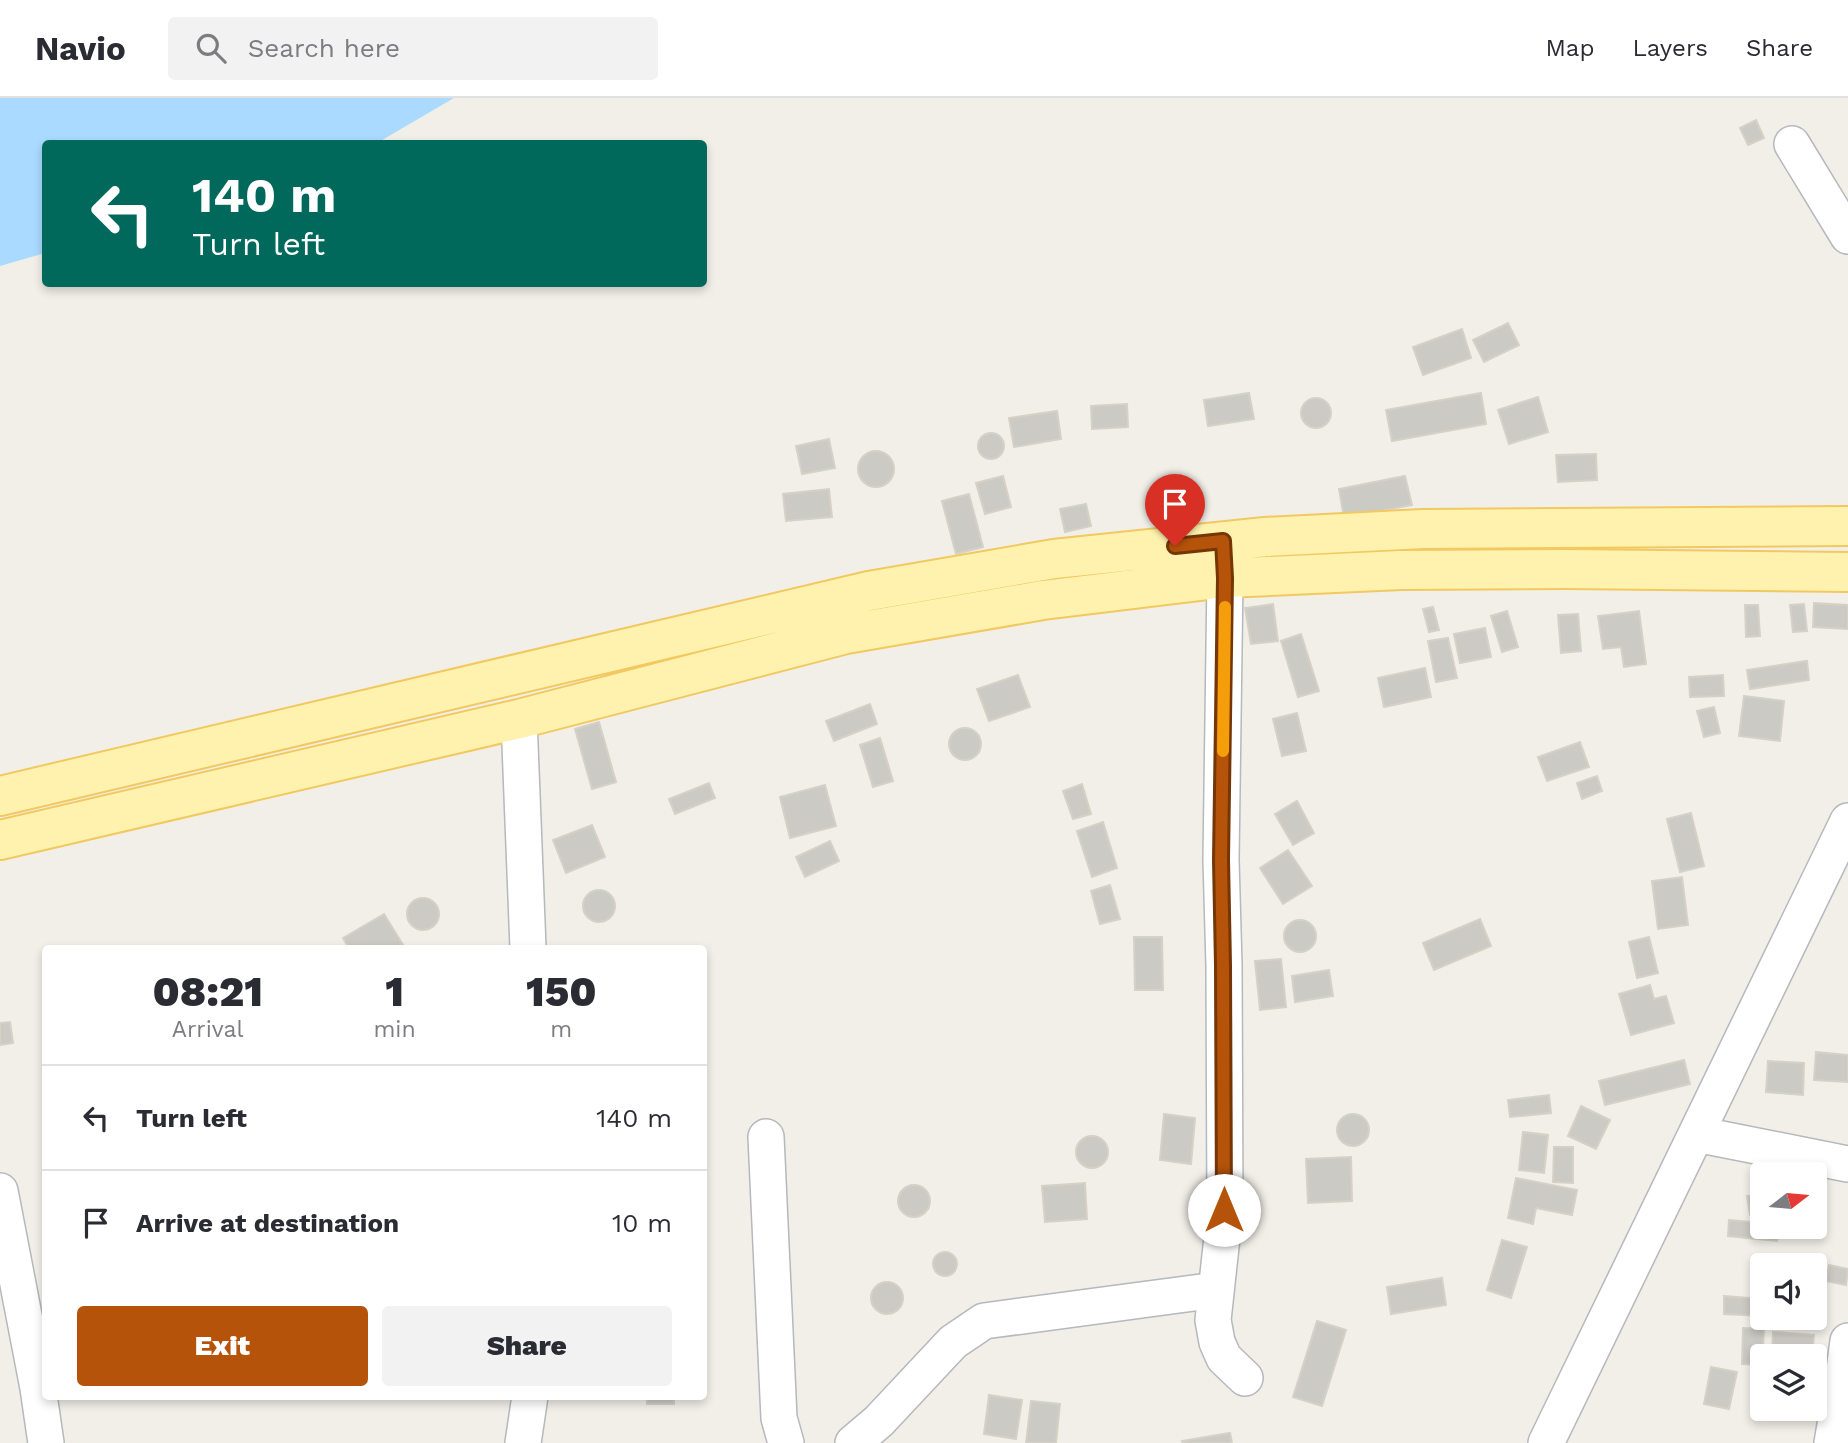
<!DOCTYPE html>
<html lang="en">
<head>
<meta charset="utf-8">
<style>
  body { margin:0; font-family:"Work Sans",sans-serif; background:#f2f2f3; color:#2b2b33; height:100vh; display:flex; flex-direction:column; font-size:26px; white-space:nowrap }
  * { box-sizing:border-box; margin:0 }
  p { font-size:23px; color:#7c7c81 }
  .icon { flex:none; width:38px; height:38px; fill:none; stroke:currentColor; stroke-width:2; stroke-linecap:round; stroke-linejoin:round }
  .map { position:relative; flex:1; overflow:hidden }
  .details { position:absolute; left:42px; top:847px; width:665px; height:455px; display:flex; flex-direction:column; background:#fff; border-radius:7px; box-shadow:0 4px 10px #0003 }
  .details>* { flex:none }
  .banner { position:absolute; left:42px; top:42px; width:665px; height:147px; border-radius:7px; box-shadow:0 4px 10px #0003; background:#00695c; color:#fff; overflow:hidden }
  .needle { width:46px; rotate:74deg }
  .controls { position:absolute; left:1750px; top:1064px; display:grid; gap:14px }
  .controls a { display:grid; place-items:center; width:77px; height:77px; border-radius:7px; background:#fff; box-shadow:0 4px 10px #0003; font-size:35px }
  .pin { position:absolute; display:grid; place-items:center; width:60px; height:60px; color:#fff; margin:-72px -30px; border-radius:50% 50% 50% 0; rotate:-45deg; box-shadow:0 0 7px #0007 }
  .pin .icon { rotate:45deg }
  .me { position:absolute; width:77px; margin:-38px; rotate:0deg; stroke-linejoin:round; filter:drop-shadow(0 0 5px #0008) }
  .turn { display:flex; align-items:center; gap:24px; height:147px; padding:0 35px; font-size:32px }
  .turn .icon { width:91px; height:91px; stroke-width:2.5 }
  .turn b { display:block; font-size:49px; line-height:60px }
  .eta { display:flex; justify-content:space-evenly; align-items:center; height:119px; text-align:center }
  .eta b { font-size:42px; font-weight:800; line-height:49px }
  .button { display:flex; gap:14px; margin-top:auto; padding:14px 35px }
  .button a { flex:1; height:80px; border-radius:7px; background:#b45309; color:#fff; font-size:28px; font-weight:800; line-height:80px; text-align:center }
  .button a+a { background:#f2f2f3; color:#2b2b33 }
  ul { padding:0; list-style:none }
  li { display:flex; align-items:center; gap:21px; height:105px; padding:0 35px; border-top:2px solid #e1e1e2 }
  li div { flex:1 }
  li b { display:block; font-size:26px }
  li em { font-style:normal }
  header { display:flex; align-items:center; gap:42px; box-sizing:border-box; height:98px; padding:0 35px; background:#fff; border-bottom:2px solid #e1e1e2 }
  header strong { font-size:33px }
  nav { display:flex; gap:38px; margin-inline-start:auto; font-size:24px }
  .search { width:490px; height:63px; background:#f2f2f3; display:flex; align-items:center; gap:18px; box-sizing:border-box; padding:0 24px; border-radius:7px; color:#7c7c81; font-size:26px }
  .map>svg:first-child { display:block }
  .water { fill:#aadaff }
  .building { fill:#cccac5; stroke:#d6d1c6; stroke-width:2 }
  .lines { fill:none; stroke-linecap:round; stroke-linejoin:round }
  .minor-casing { stroke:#b5b8bc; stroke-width:38 }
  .major-casing { stroke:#f2c960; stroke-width:42 }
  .minor { stroke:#fff; stroke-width:35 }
  .major { stroke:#fff2af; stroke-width:38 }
  .route-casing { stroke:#753606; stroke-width:18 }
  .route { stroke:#b45309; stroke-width:12 }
  .slow { stroke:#f59e0b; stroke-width:12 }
</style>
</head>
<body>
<header>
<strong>Navio</strong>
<div class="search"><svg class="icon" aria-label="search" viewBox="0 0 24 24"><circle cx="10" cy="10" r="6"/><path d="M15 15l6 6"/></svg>Search here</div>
<nav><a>Map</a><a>Layers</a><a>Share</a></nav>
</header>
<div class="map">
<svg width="1848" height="1345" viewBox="0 0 1848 1345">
  <rect width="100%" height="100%" fill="#f1efe8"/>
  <path class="water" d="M0 0H454L377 45 46 46 45 155 0 168Z"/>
  <path class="building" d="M1756 22 1764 40 1748 47 1740 30Z
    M1508 225 1519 247 1484 264 1473 242Z
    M1462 231 1471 260 1423 277 1413 249Z
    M1249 295 1254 321 1208 328 1204 302Z
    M1481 295 1486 326 1392 343 1386 312Z
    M1538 299 1548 334 1509 346 1498 312Z
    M1301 315a15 15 0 1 1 30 0a15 15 0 1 1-30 0Z
    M1127 306 1128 329 1092 331 1091 308Z
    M1057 313 1061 341 1014 349 1009 320Z
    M978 348a13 13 0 1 1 26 0a13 13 0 1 1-26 0Z
    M829 341 835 370 802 376 796 348Z
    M858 371a18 18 0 1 1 36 0a18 18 0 1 1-36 0Z
    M1596 356 1597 382 1558 384 1556 357Z
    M1003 378 1011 409 985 416 976 385Z
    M1405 378 1412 407 1344 420 1339 391Z
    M829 391 832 419 786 423 783 396Z
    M969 396 983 449 956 456 942 403Z
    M1086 406 1091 428 1065 434 1060 411Z
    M1814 505 1848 507V531L1813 529Z
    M1273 506 1278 543 1251 546 1245 510Z
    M1804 506 1807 533 1793 534 1790 507Z
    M1745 507H1758L1760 538 1746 539Z
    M1433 509 1439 532 1429 534 1423 511Z
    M1507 513 1518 549 1502 554 1491 518Z
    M1639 513 1646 566 1624 569 1621 549 1603 551 1598 518Z
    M1578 516 1581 553 1561 555 1558 517Z
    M1485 530 1491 559 1460 565 1454 536Z
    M1301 536 1319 593 1298 599 1281 543Z
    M1448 540 1457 580 1436 584 1428 543Z
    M1807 563 1809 582 1750 591 1747 572Z
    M1425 570 1431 599 1384 609 1378 580Z
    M1018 577 1030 609 989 623 977 591Z
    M1723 577 1724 598 1690 599 1689 579Z
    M1744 598 1784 603 1780 643 1739 638Z
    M870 606 877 626 834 643 826 623Z
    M1714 609 1720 635 1704 639 1697 613Z
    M1297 615 1306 653 1282 658 1273 621Z
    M599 624 616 684 592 691 575 631Z
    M949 646a16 16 0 1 1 32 0a16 16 0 1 1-32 0Z
    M880 640 893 683 873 689 860 647Z
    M1580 644 1589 669 1547 683 1538 659Z
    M1597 678 1602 693 1582 701 1577 685Z
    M709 685 715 700 675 716 669 701Z
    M1082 686 1091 716 1073 721 1063 693Z
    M825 687 836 728 790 740 780 699Z
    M1297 703 1314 735 1293 747 1275 716Z
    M1691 715 1704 768 1680 774 1667 721Z
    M1103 724 1117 770 1092 779 1077 733Z
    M592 727 605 759 566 775 553 742Z
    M830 743 839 763 805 779 796 759Z
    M1288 752 1312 788 1283 806 1260 770Z
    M1682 779 1688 827 1658 831 1652 783Z
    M1110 787 1120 821 1100 826 1091 793Z
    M583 808a16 16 0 1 1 32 0a16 16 0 1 1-32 0Z
    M407 816a16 16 0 1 1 32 0a16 16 0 1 1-32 0Z
    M384 816 405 850H349L343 840Z
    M1480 821 1491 848 1434 872 1423 845Z
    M1284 838a16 16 0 1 1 32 0a16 16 0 1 1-32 0Z
    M1134 839H1162L1163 892H1135Z
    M1649 839 1658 875 1637 880 1629 844Z
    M1281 861 1286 909 1260 912 1255 863Z
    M1329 872 1333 898 1295 904 1292 878Z
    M1650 887 1654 901 1666 898 1674 925 1631 937 1619 896Z
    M10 924 13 945 0 947V925Z
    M1816 954 1848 957V984L1814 982Z
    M1684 962 1690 986 1605 1007 1599 983Z
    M1768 963 1804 965 1803 997 1766 994Z
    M1549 997 1551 1015 1510 1019 1508 1002Z
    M1581 1008 1610 1022 1596 1051 1568 1038Z
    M1337 1032a16 16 0 1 1 32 0a16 16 0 1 1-32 0Z
    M1164 1016 1195 1020 1191 1066 1160 1062Z
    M1523 1034 1548 1037 1544 1075 1519 1072Z
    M1076 1054a16 16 0 1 1 32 0a16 16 0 1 1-32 0Z
    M1554 1049H1573V1085L1553 1084Z
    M1351 1059 1352 1103 1308 1105 1306 1061Z
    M1516 1080 1577 1092 1572 1117 1536 1110 1533 1126 1508 1120Z
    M1085 1085 1087 1121 1045 1124 1042 1088Z
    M898 1103a16 16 0 1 1 32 0a16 16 0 1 1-32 0Z
    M1762 1096V1116L1750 1117 1747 1098Z
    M1729 1122 1762 1125V1129H1779L1777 1143 1728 1138Z
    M1502 1142 1527 1149 1511 1200 1487 1192Z
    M933 1166a12 12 0 1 1 24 0a12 12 0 1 1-24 0Z
    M1829 1167 1848 1171 1846 1187 1826 1183Z
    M1442 1180 1446 1207 1391 1216 1387 1189Z
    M871 1200a16 16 0 1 1 32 0a16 16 0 1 1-32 0Z
    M1724 1198 1762 1201V1218L1724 1216Z
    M1815 1201H1817L1815 1227 1771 1225 1772 1220H1815Z
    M1317 1223 1346 1232 1322 1308 1293 1299Z
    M1743 1230 1764 1231 1762 1267 1742 1266Z
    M1773 1234 1814 1237 1812 1258H1772Z
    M1711 1269 1737 1274 1729 1311 1704 1306Z
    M989 1297 1022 1302 1016 1341 984 1336Z
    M647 1298H674V1306H647Z
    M1031 1303 1060 1306 1056 1345H1026Z
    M1230 1335 1232 1345H1183L1182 1343Z"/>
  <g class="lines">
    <defs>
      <path id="minor" d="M1792 46 1848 138
        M1224 454 1225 480 1221 762 1224 868 1225 1112 1213 1222 1217 1244 1224 1260 1245 1280
        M519 621 528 850
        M1696 1036 1848 1066
        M766 1039 779 1320 786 1345
        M0 1093 38 1290 46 1345
        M523 1345 530 1298
        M853 1345 879 1323 953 1244 984 1223 1216 1192
        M1546 1345 1848 723
        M1832 1345 1843 1280 1848 1243"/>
      <path id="major" d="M0 698 869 493 1054 461 1265 439 1423 431 1848 428
        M0 742 519 621 846 536 1043 502 1225 480 1401 472 1565 471 1848 474"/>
    </defs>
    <use href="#minor" class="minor-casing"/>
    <use href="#major" class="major-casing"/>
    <use href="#minor" class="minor"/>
    <use href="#major" class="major"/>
  </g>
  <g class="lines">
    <defs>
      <path id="route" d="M1175 448 1223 443 1225 480 1221 762 1223 868 1224 1112"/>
    </defs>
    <use href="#route" class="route-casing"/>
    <use href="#route" class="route"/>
    <path class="slow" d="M1223 653 1225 509"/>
  </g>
</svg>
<div class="controls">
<a><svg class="needle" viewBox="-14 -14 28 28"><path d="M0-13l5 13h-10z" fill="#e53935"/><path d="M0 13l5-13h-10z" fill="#7c7c81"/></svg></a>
<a><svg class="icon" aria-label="sound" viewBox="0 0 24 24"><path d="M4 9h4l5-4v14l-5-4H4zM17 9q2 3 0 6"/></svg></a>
<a><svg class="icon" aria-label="layers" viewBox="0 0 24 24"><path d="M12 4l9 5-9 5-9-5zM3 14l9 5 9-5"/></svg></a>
</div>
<div class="pin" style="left:1175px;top:448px;background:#d93025"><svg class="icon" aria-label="arrive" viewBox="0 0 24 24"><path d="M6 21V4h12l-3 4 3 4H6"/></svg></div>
<svg class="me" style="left:1224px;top:1112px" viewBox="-20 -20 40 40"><circle r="19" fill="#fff"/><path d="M0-13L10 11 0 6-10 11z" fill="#b45309"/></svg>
<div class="banner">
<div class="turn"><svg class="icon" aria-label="left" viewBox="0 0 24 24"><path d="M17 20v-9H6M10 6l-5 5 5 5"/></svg><div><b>140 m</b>Turn left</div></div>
</div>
<section class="details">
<div class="eta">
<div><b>08:21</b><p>Arrival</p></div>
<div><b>1</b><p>min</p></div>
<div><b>150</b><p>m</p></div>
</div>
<ul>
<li><svg class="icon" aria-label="left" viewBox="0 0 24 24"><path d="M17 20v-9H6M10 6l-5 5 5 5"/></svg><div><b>Turn left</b></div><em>140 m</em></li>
<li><svg class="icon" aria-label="arrive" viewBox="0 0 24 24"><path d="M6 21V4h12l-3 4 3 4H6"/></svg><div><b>Arrive at destination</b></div><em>10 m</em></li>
</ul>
<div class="button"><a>Exit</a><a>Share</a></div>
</section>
</div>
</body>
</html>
